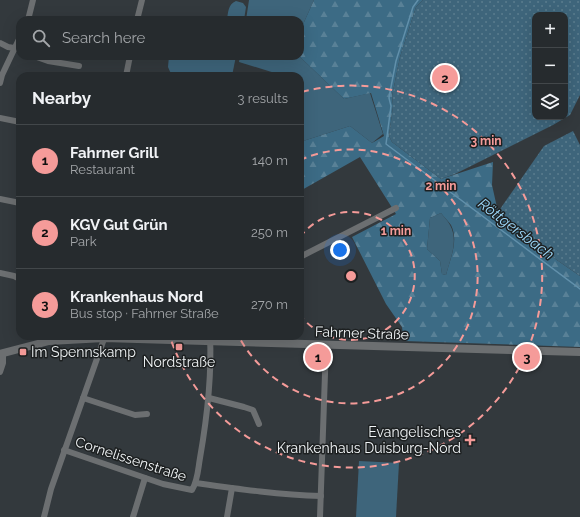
<!DOCTYPE html>
<html lang="en">
<head>
<meta charset="utf-8">
<style>
	body { margin:0; font-family:Raleway,sans-serif; background:#2e3336; color:#f1f3f6 }
	.controls { position:absolute; right:12px; top:12px; display:grid; overflow:hidden; border-radius:8px; box-shadow:0 4px 16px #0002 }
	.controls button { width:36px; height:36px; display:grid; place-items:center; padding:0; border:0; border-bottom:1px solid #42474a; background:#262b2e; color:#f1f3f6; font:20px sans-serif }
	.you { position:absolute; left:340px; top:250px; width:14px; height:14px; margin:-10px; border:3px solid #fff; border-radius:50%; background:#1a73e8; box-shadow:0 0 0 6px #1a73e833 }
	.badge { display:grid; place-items:center; width:26px; height:26px; border-radius:50%; background:#f59b99; color:#111; font-size:13px; font-weight:700 }
	.pin { position:absolute; translate:-50% -50%; border:2px solid #fff; box-shadow:0 1px 4px #0006 }
	.list { margin:0; padding:0; list-style:none }
	h2 { display:flex; justify-content:space-between; align-items:center; height:52px; margin:0; padding:0 16px; font-size:17px }
	h2 small { font-size:13px; font-weight:400; color:#a4a7aa }
	.list li { display:grid; grid-template-columns:26px 1fr auto; gap:12px; align-items:center; box-sizing:border-box; height:72px; padding:0 16px; border-top:1px solid #42474a }
	.list b { display:block; font-size:15px; white-space:nowrap }
	.list p { margin:0; font-size:13px; white-space:nowrap; color:#a4a7aa }
	.list em { font-size:13px; font-style:normal; color:#a4a7aa }
	.icon { flex:none; width:22px; height:22px; fill:none; stroke:currentColor; stroke-width:2; stroke-linecap:round; stroke-linejoin:round }
	.map { position:relative; flex:none; width:580px; height:517px; overflow:hidden }
	.search { position:absolute; background:#262b2e; box-shadow:0 4px 16px #0002; left:16px; top:16px; width:288px; height:44px; display:flex; align-items:center; gap:10px; box-sizing:border-box; padding:0 14px; border-radius:12px; color:#a4a7aa; font-size:15px }
	.panel { position:absolute; background:#262b2e; box-shadow:0 4px 16px #0002; left:16px; top:72px; width:288px; height:268px; border-radius:12px }
	.map>svg:first-child { display:block }
	.green { fill:#3e657b }
	.forest { fill:url(#forest-firs); fill-rule:evenodd }
	.garden { fill:url(#garden-dots); fill-rule:evenodd }
	.lines { fill:none; stroke-linecap:round; stroke-linejoin:round }
	.stream { stroke:#6190ab; stroke-width:1.5 }
	.minor { stroke:#6c6f71; stroke-width:6 }
	.tertiary { stroke:#6c6f71; stroke-width:8 }
	.ring { fill:none; stroke:#f59b99; stroke-width:2; stroke-dasharray:7 5 }
	.poi-dot { fill:#f59b99; stroke:#1d2021; stroke-width:1.5 }
	.labels { text-anchor:middle; dominant-baseline:central; stroke-width:3; stroke-linejoin:round; paint-order:stroke }
	.street-label { font-size:14px; fill:#f1f5f7; stroke:#1d2021 }
	.poi-label { font-size:14px; fill:#f1f5f7; stroke:#1d2021; text-anchor:start }
	.water-label { font-size:15px; font-style:italic; fill:#9cd7f9; stroke:#1d2021 }
	.centre { fill:#f59b99; stroke:#1d2021; stroke-width:2 }
	.ring-label { font-size:12px; text-anchor:middle; font-weight:bold; fill:#f59b99; stroke:#1d2021; stroke-width:3; stroke-linejoin:round; paint-order:stroke }
</style>
</head>
<body>
<div class="map">
<svg width="580" height="517" viewBox="0 0 580 517">
	<defs>
		<pattern id="forest-firs" width="22" height="20" patternUnits="userSpaceOnUse"><rect width="22" height="20" fill="#3c6b85"/><path d="M5 1l3.5 6h-7zM16 11l3.5 6h-7z" fill="#598197"/></pattern>
		<pattern id="garden-dots" width="8" height="8" patternUnits="userSpaceOnUse"><rect width="8" height="8" fill="#3e657b"/><path d="M2 2h.1M6 6h.1" fill="none" stroke="#5a7c8e" stroke-width="1.8" stroke-linecap="round"/></pattern>
	</defs>
	<rect width="100%" height="100%" fill="#33393d"/>
	<g class="green">
		<polygon points="249,0 314,0 300,31 300,20 246,20"/>
		<path d="M236 1 243 3 246 7 244 20H227C228 13 228 4 236 1Z"/>
		<polygon points="169,56 236,56 232,76 172,76 168,67"/>
		<polygon points="240,56 299,56 344,99 370,93 383,134 372,143 350,126 300,142 300,76 278,76 278,74 239,62"/>
		<path d="M441 213C444 217 448 221 450 225 459 241 450 259 446 275L442 274 440 261 427 249 430 218Z"/>
		<polygon points="359,461 399,463 396,517 356,517"/>
	</g>
	<path class="forest" d="M314 0H423L416 7 400 57 392 96 393 106 389 136 392 142 441 179 493 162 492 185 498 212 551 256 580 276V347L404 341 402 327 386 304 352 237 396 214 360 157 300 191V142L350 126 372 143 384 136 371 93 344 99 299 56 300 31ZM441 213C444 217 448 221 451 225 459 241 450 259 446 275L442 274 440 261 427 249 430 218Z"/>
	<g class="garden">
		<path d="M423 0H580V95L570 115 553 125 455 174 441 179 392 142 389 136 393 106 392 96 400 57 416 7ZM535 15H565V117H535Z"/>
		<polygon points="573,131 580,145 580,276 551,256 498,212 544,146"/>
	</g>
	<g class="lines">
		<polyline class="stream" points="418,0 413,7 396,61 391,87 389,98 391,106 386,144 580,289"/>
		<g class="minor">
			<polyline points="28,20 33,0"/>
			<polyline points="137,20 142,0"/>
			<polyline points="0,43 8,47 20,49"/>
			<polyline points="34,56 48,61 79,66"/>
			<polyline points="126,76 130,56"/>
			<polyline points="0,83 2,75 20,37"/>
			<polyline points="0,118 20,122"/>
			<polyline points="0,199 20,203"/>
			<polyline points="300,257 396,208"/>
			<polyline points="0,273 14,276 20,279"/>
			<polyline points="0,372 3,363 3,353"/>
			<polyline points="83,398 135,415 147,414"/>
			<polyline points="209,398 244,407 253,410 259,424"/>
			<path d="M64 450 163 484 192 490C198 480 198 469 200 458 207 418 212 377 210 336"/>
			<path d="M196 483C238 489 279 495 321 496"/>
			<polyline points="44,517 51,489 105,336"/>
			<polyline points="133,517 145,478"/>
			<polyline points="227,517 232,488"/>
			<polyline points="320,517 326,345"/>
		</g>
		<polyline class="tertiary" points="0,354 49,341 104,338 580,352"/>
	</g>
	<g class="ring">
		<path d="M300 237A64 64 0 1 1 300 315"/>
		<path d="M300 160A127 127 0 1 1 239 337"/>
		<path d="M302 92A191 191 0 1 1 170 337"/>
	</g>
	<g class="poi-dot">
		<rect x="175" y="343" width="8" height="8" rx="2"/>
		<rect x="19" y="348" width="8" height="8" rx="2"/>
		<path d="M468 434h4v4h4v4h-4v4h-4v-4h-4v-4h4z"/>
	</g>
	<g class="labels">
		<g class="street-label">
			<text transform="translate(362 333) rotate(2)">Fahrner Straße</text>
			<text transform="translate(131 459) rotate(18)">Cornelissenstraße</text>
		</g>
		<g class="poi-label">
			<text x="31" y="352">Im Spennskamp</text>
			<text x="179" y="362" text-anchor="middle">Nordstraße</text>
			<text x="461" y="432" text-anchor="end">Evangelisches<tspan x="461" dy="16">Krankenhaus Duisburg-Nord</tspan></text>
		</g>
		<g class="water-label">
			<text transform="translate(516 229) rotate(37)">Röttgersbach</text>
		</g>
	</g>
	<circle cx="351" cy="276" r="6" class="centre"/>
	<g class="ring-label">
		<text x="486" y="145">3 min</text>
		<text x="441" y="190">2 min</text>
		<text x="396" y="235">1 min</text>
	</g>
</svg>
<div class="controls">
<button>+</button>
<button>−</button>
<button><svg class="icon" aria-label="layers" viewBox="0 0 24 24"><path d="M12 4l9 5-9 5-9-5zM3 14l9 5 9-5"/></svg></button>
</div>
<div class="you"></div>
<div class="pin badge" style="left:318px;top:357px">1</div>
<div class="pin badge" style="left:445px;top:78px">2</div>
<div class="pin badge" style="left:527px;top:357px">3</div>
<div class="search"><svg class="icon" aria-label="search" viewBox="0 0 24 24"><circle cx="10" cy="10" r="6"/><path d="M15 15l6 6"/></svg>Search here</div>
<section class="panel">
<h2>Nearby<small>3 results</small></h2>
<ul class="list">
<li><span class="badge">1</span><div><b>Fahrner Grill</b><p>Restaurant</p></div><em>140 m</em></li>
<li><span class="badge">2</span><div><b>KGV Gut Grün</b><p>Park</p></div><em>250 m</em></li>
<li><span class="badge">3</span><div><b>Krankenhaus Nord</b><p>Bus stop · Fahrner Straße</p></div><em>270 m</em></li>
</ul>
</section>
</div>
</body>
</html>
